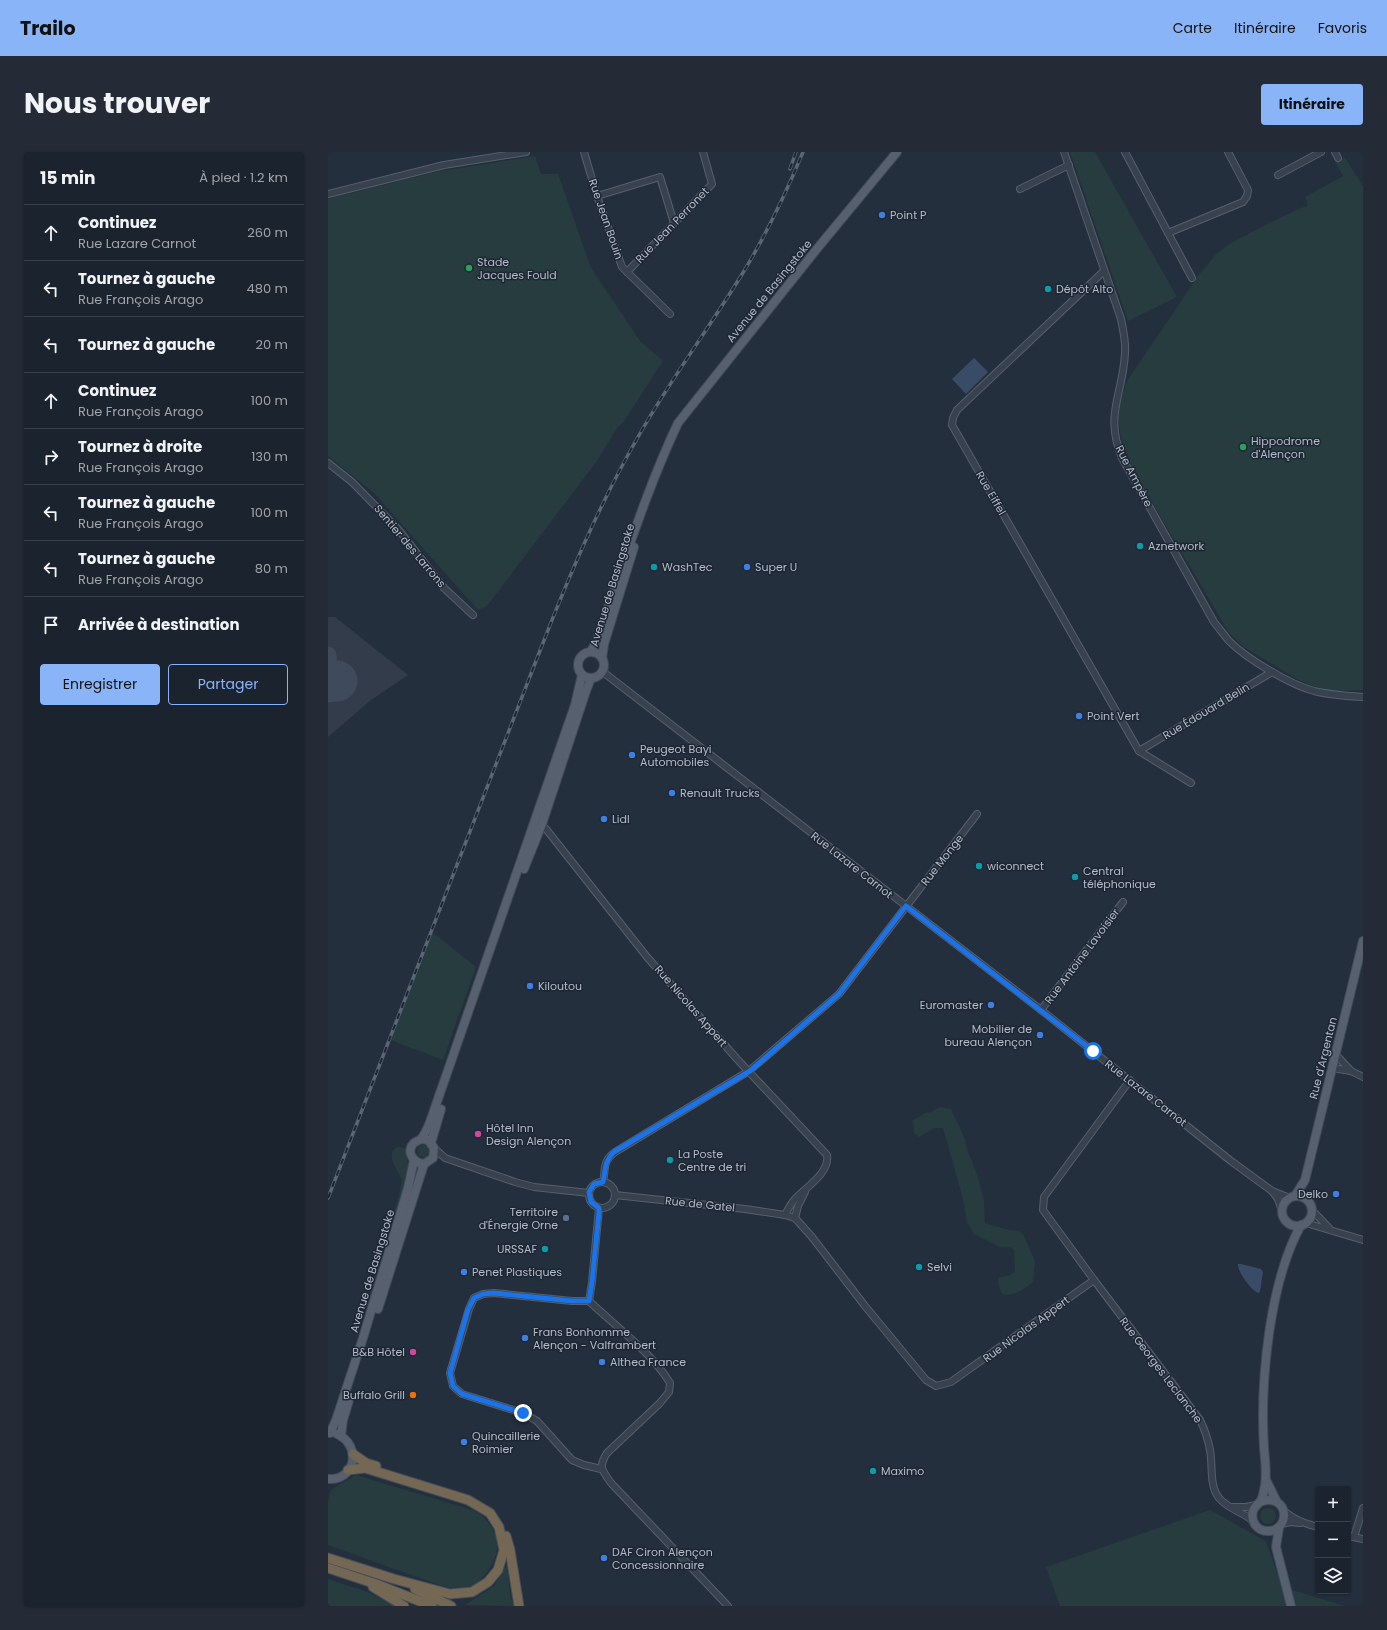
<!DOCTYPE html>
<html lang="fr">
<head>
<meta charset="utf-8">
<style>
	body { margin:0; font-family:Poppins,sans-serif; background:#242b36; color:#f1f3f6 }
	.controls { position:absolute; right:12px; bottom:12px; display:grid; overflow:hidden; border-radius:4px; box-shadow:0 1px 3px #0004 }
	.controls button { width:36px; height:36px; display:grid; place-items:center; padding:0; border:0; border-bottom:1px solid #39404a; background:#1b232e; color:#f1f3f6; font:20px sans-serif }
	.stop { position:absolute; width:12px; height:12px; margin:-9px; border:3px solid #1a73e8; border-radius:50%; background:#fff }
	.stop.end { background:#1a73e8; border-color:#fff; box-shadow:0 1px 4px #0008 }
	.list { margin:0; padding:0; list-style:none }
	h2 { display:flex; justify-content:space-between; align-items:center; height:52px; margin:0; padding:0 16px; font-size:17px }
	h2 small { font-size:13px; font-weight:400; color:#a0a4aa }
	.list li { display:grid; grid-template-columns:26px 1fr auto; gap:12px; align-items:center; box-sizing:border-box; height:56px; padding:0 16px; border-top:1px solid #39404a }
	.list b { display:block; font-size:15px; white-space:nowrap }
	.list p { margin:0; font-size:13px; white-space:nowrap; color:#a0a4aa }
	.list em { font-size:13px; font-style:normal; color:#a0a4aa }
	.actions { display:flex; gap:8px; padding:12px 16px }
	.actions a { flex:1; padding:9px 0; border:1px solid #8ab4f8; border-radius:4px; text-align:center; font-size:14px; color:#8ab4f8 }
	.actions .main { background:#8ab4f8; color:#111 }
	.icon { flex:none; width:22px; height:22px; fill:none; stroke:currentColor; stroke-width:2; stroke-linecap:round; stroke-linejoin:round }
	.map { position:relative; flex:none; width:1035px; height:1454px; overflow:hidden; border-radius:4px }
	header { display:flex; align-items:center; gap:24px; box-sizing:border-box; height:56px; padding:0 20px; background:#8ab4f8; color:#111 }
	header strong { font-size:19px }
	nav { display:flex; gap:22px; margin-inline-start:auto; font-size:14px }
	.intro { display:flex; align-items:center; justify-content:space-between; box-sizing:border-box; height:96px; padding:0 24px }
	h1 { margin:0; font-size:28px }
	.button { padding:10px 18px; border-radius:4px; background:#8ab4f8; color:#111; font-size:14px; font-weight:700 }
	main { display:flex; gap:24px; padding:0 24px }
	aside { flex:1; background:#1b232e; border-radius:4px; box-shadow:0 1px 3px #0004 }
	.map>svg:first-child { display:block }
	.airport { fill:#323c4b }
	.green { fill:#263c3f }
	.water { fill:#394c67 }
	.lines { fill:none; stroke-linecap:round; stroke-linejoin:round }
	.taxiway { stroke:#3f4a5a; stroke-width:17 }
	.runway { stroke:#3f4a5a; stroke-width:41 }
	.minor-casing { stroke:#565f6c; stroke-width:8 }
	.major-casing { stroke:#414a57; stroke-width:10 }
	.highway-casing { stroke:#434c59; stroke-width:11 }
	.minor { stroke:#38414e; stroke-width:6 }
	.major { stroke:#56606e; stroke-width:8 }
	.highway { stroke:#746855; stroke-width:9 }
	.rail-casing { stroke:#5a6575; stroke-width:3.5 }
	.rail { stroke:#1d2633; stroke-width:2; stroke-dasharray:6; stroke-linecap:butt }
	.route { stroke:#1a73e8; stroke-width:5 }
	.shop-dot { fill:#3f7fe0; stroke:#1d2633; stroke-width:1.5 }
	.leisure-dot { fill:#2e9e5b; stroke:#1d2633; stroke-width:1.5 }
	.culture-dot { fill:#0f9aa8; stroke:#1d2633; stroke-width:1.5 }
	.hotel-dot { fill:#d1479c; stroke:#1d2633; stroke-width:1.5 }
	.service-dot { fill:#5c6f8a; stroke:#1d2633; stroke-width:1.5 }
	.food-dot { fill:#e8710a; stroke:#1d2633; stroke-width:1.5 }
	.labels { text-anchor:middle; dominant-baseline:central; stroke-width:3; stroke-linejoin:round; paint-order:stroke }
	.poi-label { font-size:11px; fill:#b4bcc9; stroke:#1d2633; text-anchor:start }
	.street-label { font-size:11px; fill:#b4bcc9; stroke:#1d2633 }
</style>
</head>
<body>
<header>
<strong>Trailo</strong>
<nav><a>Carte</a><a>Itinéraire</a><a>Favoris</a></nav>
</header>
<div class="intro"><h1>Nous trouver</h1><a class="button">Itinéraire</a></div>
<main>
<aside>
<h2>15 min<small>À pied · 1.2 km</small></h2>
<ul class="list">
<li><svg class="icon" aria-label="ahead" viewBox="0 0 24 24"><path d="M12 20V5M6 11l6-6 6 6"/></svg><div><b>Continuez</b><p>Rue Lazare Carnot</p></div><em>260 m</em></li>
<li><svg class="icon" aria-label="left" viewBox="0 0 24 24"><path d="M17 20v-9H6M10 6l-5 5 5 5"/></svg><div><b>Tournez à gauche</b><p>Rue François Arago</p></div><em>480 m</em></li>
<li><svg class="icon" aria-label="left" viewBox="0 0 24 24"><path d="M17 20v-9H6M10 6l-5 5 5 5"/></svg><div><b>Tournez à gauche</b></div><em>20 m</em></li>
<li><svg class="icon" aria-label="ahead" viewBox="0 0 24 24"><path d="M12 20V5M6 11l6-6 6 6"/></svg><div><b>Continuez</b><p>Rue François Arago</p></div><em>100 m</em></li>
<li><svg class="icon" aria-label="right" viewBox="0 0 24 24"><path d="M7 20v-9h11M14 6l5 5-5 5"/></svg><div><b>Tournez à droite</b><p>Rue François Arago</p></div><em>130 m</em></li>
<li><svg class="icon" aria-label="left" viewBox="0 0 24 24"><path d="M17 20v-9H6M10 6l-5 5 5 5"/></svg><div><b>Tournez à gauche</b><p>Rue François Arago</p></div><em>100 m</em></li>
<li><svg class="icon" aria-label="left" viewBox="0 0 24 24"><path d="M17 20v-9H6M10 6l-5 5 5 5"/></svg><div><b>Tournez à gauche</b><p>Rue François Arago</p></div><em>80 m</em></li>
<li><svg class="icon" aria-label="arrive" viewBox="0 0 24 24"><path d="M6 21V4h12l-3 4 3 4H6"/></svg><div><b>Arrivée à destination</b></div></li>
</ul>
<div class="actions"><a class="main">Enregistrer</a><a>Partager</a></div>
</aside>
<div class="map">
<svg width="1035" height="1454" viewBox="0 0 1035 1454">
	<rect width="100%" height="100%" fill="#242f3e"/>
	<polygon class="airport" points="0,465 7,465 80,523 43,548 0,585"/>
	<g class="green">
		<polygon points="742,0 767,0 849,145 800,169"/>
		<polygon points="207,4 213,22 230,22 263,116 312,189 335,209 296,269 289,276 269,309 159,454 150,458 47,342 0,304 0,47 108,20"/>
		<path d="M1017 6 1035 34V538L1011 539 992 537 969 527 916 495 901 481 807 321C790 288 785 264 799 229L870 124 889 101 903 91 941 71 973 56 980 54 977 45 1015 24 1007 10Z"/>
		<polygon points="104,780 148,815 115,908 63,888"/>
		<path d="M613 955 623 957 637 987 640 1001 644 1009 651 1029 656 1048 657 1071 681 1078 691 1079 695 1082 707 1109 705 1130C697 1137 685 1145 674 1142L670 1131V1126L682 1123 687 1119 686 1098 683 1095H672L646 1082 639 1070 635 1047 615 976H606L591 985 586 981V975L584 969 597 961 604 960 608 957Z"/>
		<circle cx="95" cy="999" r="6"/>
		<path d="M69 995H73L77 997 82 1021 38 1165 37 1162 40 1149 72 1040C72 1036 74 1031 73 1027 70 1017 56 1004 69 995Z"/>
		<path d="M28 1323 145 1358C158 1365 170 1379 169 1394 169 1411 153 1433 136 1437 123 1439 96 1427 83 1423 55 1413 28 1403 0 1393V1350L3 1338Z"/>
		<circle cx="940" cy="1364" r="8"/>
		<polygon points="882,1358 938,1389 954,1435 1017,1454 732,1454 718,1415"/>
		<polygon points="179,1412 182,1444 186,1454 137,1453 166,1434"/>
		<polygon points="0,1427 40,1440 67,1454 0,1454"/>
	</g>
	<g class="water">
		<polygon points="646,206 660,220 638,242 624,227"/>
		<path d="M910 1112H913L933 1117 935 1120 932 1139 931 1141C924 1140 909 1119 910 1112Z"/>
	</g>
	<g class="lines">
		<polyline class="taxiway" points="0,503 2,529"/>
		<polyline class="runway" points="0,530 9,529"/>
		<defs>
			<g id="minor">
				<polyline points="256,0 269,44 294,115 342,162"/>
				<path d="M736 0 793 167C795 178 798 189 797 201 795 243 776 262 794 306L886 470C891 476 896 483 901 489 919 507 961 532 986 539 1002 543 1019 544 1035 545"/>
				<polyline points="797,0 864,126"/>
				<polyline points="1007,0 1010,6"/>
				<polyline points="950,23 993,0"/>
				<polyline points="692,37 741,13"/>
				<polyline points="0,42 116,13 198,0"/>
				<polyline points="269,44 332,25 346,71"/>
				<polyline points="840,81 915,50 919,44 920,38 900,0"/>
				<polyline points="776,119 629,258 625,266 624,273 811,599 863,631"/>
				<polyline points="299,120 384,32 375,0"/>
				<polyline points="0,311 24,330 70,377 116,436 145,463"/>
				<polyline points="275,520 713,858 903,1009 944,1039 962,1046"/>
				<polyline points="811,599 944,520"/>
				<path d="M211 671 218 677 319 805 409 907 499 1003C502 1021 478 1035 467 1047 463 1051 460 1057 457 1063"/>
				<polyline points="713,858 795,750"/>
				<polyline points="1006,905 1011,906 1023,919 1035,925"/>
				<polyline points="1004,916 1023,919"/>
				<polyline points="106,996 117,1006 187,1030 206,1035 261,1041"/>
				<circle cx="274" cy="1043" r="13"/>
				<path d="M275 1030C278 1016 274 1010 287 1000L421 919 511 842 649 662"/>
				<polyline points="944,1039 950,1047 954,1059"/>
				<polyline points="287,1043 417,1057 457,1063 467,1066 484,1085 537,1154 598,1228 608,1234 623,1230 766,1128 715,1058 716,1045 802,928"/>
				<polyline points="271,1056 264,1130 261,1149 244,1149 166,1141 155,1142 146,1146 141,1157 122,1221 125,1234 134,1242 195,1261 209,1269 244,1308 256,1313 273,1317"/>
				<polyline points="983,1057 1001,1076"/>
				<polyline points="467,1066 470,1054 477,1040"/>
				<polyline points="978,1071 1035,1088"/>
				<path d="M766 1128 872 1268C877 1278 880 1287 882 1298 885 1313 881 1334 891 1346 900 1357 915 1360 925 1369"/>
				<path d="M261 1149C286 1173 325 1202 342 1231L341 1240 331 1252 279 1301C270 1315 274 1318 283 1331L400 1454"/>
				<polyline points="905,1355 918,1355 928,1353"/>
				<path d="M956 1359C966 1368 977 1372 990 1375"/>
				<polyline points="954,1372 962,1370 972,1371"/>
				<polyline points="1020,1384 1035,1387"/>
				<polyline points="1026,1385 1035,1356"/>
			</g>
			<g id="major">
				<circle cx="263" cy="513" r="13"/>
				<path d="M263 500 269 487C295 414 317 341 350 271L488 98 569 0"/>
				<polyline points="274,506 276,492 306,395"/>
				<polyline points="196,717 214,672 258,539 263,526"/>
				<path d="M93 987 100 988 106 996 105 1006 96 1012C86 1011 78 1001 85 992 87 989 91 989 93 987 97 982 100 975 102 970L247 553 254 523"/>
				<polyline points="103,991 113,957"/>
				<polyline points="967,1044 977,1028 1035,789"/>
				<circle cx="969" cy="1059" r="15"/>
				<polyline points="50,1157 96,1012"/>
				<polyline points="2,1281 8,1268 35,1186 80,1036 86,1008"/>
				<polyline points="13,1284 15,1268 21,1248"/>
				<path d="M0 1327C28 1329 34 1293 9 1282"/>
				<polyline points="938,1328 949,1350"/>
				<path d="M932 1350C943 1345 956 1350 956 1363 956 1372 949 1379 941 1379 930 1380 922 1370 925 1359 926 1355 929 1353 932 1350 935 1346 936 1338 937 1333 939 1321 937 1308 936 1296 932 1231 941 1131 973 1073"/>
				<polyline points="951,1376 948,1395 963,1454"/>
			</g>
			<g id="highway">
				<polyline points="25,1302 38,1311 48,1314"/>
				<polyline points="178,1384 182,1398 191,1454"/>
				<polyline points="0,1406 66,1427 122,1442 144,1440 160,1430 170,1418 176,1398 171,1375 162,1361 140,1348 37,1316 20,1318"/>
				<polyline points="0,1416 48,1432 104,1454"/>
				<polyline points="45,1435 76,1454"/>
				<polyline points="87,1437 123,1454"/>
			</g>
		</defs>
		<use href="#minor" class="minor-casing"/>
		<use href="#major" class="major-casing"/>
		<use href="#highway" class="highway-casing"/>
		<use href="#minor" class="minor"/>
		<use href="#major" class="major"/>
		<use href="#highway" class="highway"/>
		<defs>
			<g id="rail">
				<polyline points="462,17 468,0"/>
				<path d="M0 1046 213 496C241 424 271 353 310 285 342 228 382 175 416 119 439 81 458 41 475 0"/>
			</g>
		</defs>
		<use href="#rail" class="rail-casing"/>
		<use href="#rail" class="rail"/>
	</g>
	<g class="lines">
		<path class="route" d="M195 1261 134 1242 125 1234 122 1221 140 1158 146 1146 155 1142 166 1141 244 1149H261L264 1130 271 1060V1056L263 1050 261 1040 266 1032 275 1030C278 1017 276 1009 286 1000L422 919 511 842 578 754 765 899"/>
	</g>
	<g class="shop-dot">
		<circle cx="554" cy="63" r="4"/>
		<circle cx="419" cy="415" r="4"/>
		<circle cx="751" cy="564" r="4"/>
		<circle cx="304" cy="603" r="4"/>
		<circle cx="344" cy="641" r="4"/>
		<circle cx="276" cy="667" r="4"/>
		<circle cx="202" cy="834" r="4"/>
		<circle cx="663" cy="853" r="4"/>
		<circle cx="712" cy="883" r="4"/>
		<circle cx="1008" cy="1042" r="4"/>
		<circle cx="136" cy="1120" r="4"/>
		<circle cx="197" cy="1186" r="4"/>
		<circle cx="274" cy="1210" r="4"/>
		<circle cx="136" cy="1290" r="4"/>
		<circle cx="276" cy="1406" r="4"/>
	</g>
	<g class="leisure-dot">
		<circle cx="141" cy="116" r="4"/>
		<circle cx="915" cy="295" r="4"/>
	</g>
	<g class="culture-dot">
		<circle cx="720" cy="137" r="4"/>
		<circle cx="812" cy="394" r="4"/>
		<circle cx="326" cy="415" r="4"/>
		<circle cx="651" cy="714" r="4"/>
		<circle cx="747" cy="725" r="4"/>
		<circle cx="342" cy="1008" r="4"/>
		<circle cx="217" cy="1097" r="4"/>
		<circle cx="591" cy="1115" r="4"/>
		<circle cx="545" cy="1319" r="4"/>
	</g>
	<g class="hotel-dot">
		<circle cx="150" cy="982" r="4"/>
		<circle cx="85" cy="1200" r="4"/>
	</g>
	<circle class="service-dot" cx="238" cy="1066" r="4"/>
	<circle class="food-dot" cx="85" cy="1243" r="4"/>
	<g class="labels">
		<g class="poi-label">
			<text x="562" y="63">Point P</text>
			<text x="149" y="110">Stade<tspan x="149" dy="13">Jacques Fould</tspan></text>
			<text x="728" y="137">Dépôt Alto</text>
			<text x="923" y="289">Hippodrome<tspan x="923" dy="13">d'Alençon</tspan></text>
			<text x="820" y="394">Aznetwork</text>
			<text x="334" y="415">WashTec</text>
			<text x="427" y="415">Super U</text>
			<text x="759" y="564">Point Vert</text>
			<text x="312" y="597">Peugeot Bayi<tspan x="312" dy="13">Automobiles</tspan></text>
			<text x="352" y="641">Renault Trucks</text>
			<text x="284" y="667">Lidl</text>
			<text x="659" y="714">wiconnect</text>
			<text x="755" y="719">Central<tspan x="755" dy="13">téléphonique</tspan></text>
			<text x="210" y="834">Kiloutou</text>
			<text x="655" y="853" text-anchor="end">Euromaster</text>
			<text x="704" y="877" text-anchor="end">Mobilier de<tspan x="704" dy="13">bureau Alençon</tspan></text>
			<text x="158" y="976">Hôtel Inn<tspan x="158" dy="13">Design Alençon</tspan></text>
			<text x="350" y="1002">La Poste<tspan x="350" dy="13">Centre de tri</tspan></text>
			<text x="1000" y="1042" text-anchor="end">Delko</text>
			<text x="230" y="1060" text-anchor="end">Territoire<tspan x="230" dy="13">d'Énergie Orne</tspan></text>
			<text x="209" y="1097" text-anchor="end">URSSAF</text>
			<text x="599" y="1115">Selvi</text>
			<text x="144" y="1120">Penet Plastiques</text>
			<text x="205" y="1180">Frans Bonhomme<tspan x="205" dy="13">Alençon - Valframbert</tspan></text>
			<text x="77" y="1200" text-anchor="end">B&amp;B Hôtel</text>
			<text x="282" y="1210">Althea France</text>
			<text x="77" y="1243" text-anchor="end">Buffalo Grill</text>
			<text x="144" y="1284">Quincaillerie<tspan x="144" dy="13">Roimier</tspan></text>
			<text x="553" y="1319">Maximo</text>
			<text x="284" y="1400">DAF Ciron Alençon<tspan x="284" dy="13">Concessionnaire</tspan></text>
		</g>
		<g class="street-label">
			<text transform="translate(278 67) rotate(71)">Rue Jean Bouin</text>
			<text transform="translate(344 73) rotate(-46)">Rue Jean Perronet</text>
			<text transform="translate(441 139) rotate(-51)">Avenue de Basingstoke</text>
			<text transform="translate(806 324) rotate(63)">Rue Ampère</text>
			<text transform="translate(663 341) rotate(60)">Rue Eiffel</text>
			<text transform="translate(82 394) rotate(50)">Sentier des Larrons</text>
			<text transform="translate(284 433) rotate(-73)">Avenue de Basingstoke</text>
			<text transform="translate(878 559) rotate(-31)">Rue Édouard Belin</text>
			<text transform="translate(614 708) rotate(-52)">Rue Monge</text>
			<text transform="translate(524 713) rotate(38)">Rue Lazare Carnot</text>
			<text transform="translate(754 804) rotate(-53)">Rue Antoine Lavoisier</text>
			<text transform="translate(363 854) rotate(49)">Rue Nicolas Appert</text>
			<text transform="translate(995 906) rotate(-76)">Rue d'Argentan</text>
			<text transform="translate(818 941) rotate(38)">Rue Lazare Carnot</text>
			<text transform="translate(372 1052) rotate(6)">Rue de Gatel</text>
			<text transform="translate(44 1119) rotate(-73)">Avenue de Basingstoke</text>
			<text transform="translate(698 1177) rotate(-36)">Rue Nicolas Appert</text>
			<text transform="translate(833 1218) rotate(53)">Rue Georges Leclanche</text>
		</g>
	</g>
</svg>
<div class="controls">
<button>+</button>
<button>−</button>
<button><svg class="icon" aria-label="layers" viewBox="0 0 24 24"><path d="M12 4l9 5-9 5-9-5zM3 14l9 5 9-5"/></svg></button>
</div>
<div class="stop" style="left:765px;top:899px"></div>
<div class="stop end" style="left:195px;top:1261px"></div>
</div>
</main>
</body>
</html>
